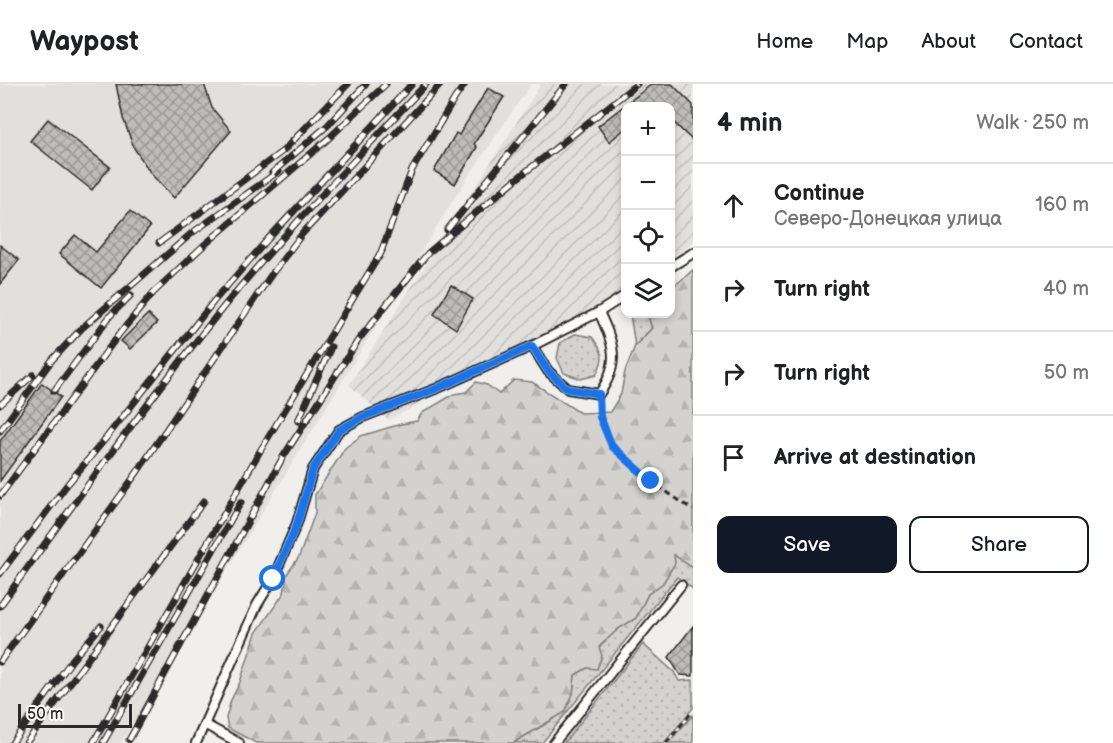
<!DOCTYPE html>
<html lang="en">
<head>
<meta charset="utf-8">
<style>
	body { margin:0; font-family:"Balsamiq Sans",sans-serif; background:#f2f2f2; color:#202124 }
	.controls { position:absolute; right:18px; top:18px; display:grid; overflow:hidden; border-radius:12px; box-shadow:0 3px 9px #0003 }
	.controls button { width:54px; height:54px; display:grid; place-items:center; padding:0; border:0; border-bottom:2px solid #e0e0e0; background:#fff; color:#202124; font:30px sans-serif }
	.scale { position:absolute; left:18px; bottom:15px; width:114px; box-sizing:border-box; padding-left:6px; border:3px solid #2b2b2b; border-top:0; font-size:16px; line-height:21px; white-space:nowrap; color:#2b2b2b; -webkit-text-stroke:4px #fdfcf7; paint-order:stroke }
	.stop { position:absolute; width:18px; height:18px; margin:-14px; border:4px solid #1a73e8; border-radius:50%; background:#fff }
	.stop.end { background:#1a73e8; border-color:#fff; box-shadow:0 2px 6px #0008 }
	.list { margin:0; padding:0; list-style:none }
	h2 { display:flex; justify-content:space-between; align-items:center; height:78px; margin:0; padding:0 24px; font-size:26px }
	h2 small { font-size:20px; font-weight:400; color:#757577 }
	.list li { display:grid; grid-template-columns:39px 1fr auto; gap:18px; align-items:center; box-sizing:border-box; height:84px; padding:0 24px; border-top:2px solid #e0e0e0 }
	.list b { display:block; font-size:22px; white-space:nowrap }
	.list p { margin:0; font-size:20px; white-space:nowrap; color:#757577 }
	.list em { font-size:20px; font-style:normal; color:#757577 }
	.actions { display:flex; gap:12px; padding:18px 24px }
	.actions a { flex:1; padding:14px 0; border:2px solid #111827; border-radius:12px; text-align:center; font-size:21px; color:#111827 }
	.actions .main { background:#111827; color:#fff }
	.icon { flex:none; width:33px; height:33px; fill:none; stroke:currentColor; stroke-width:2; stroke-linecap:round; stroke-linejoin:round }
	.map { position:relative; flex:none; width:693px; height:659px; overflow:hidden }
	header { display:flex; align-items:center; gap:36px; box-sizing:border-box; height:84px; padding:0 30px; background:#fff; border-bottom:2px solid #e0e0e0 }
	header strong { font-size:28px }
	nav { display:flex; gap:33px; margin-inline-start:auto; font-size:21px }
	main { display:flex }
	aside { flex:1; background:#fff }
	.map>svg:first-child { display:block }
	.built { fill:#e1e0dc }
	.industrial { fill:url(#industrial-furrows) }
	.grass { fill:url(#grass-dots); stroke:#7f7e7d; stroke-width:1.5 }
	.forest { fill:url(#forest-firs); stroke:#7f7e7d; stroke-width:1.5 }
	.building { fill:url(#building-cross-hatch); stroke:#2b2b2b; stroke-width:1.5 }
	.lines { fill:none; stroke-linecap:round; stroke-linejoin:round }
	.service-casing { stroke:#2b2b2b; stroke-width:12 }
	.path { stroke:#2b2b2b; stroke-width:3; stroke-dasharray:6 4.5; stroke-linecap:butt }
	.service { stroke:#fdfcf7; stroke-width:8 }
	.rail-casing { stroke:#2b2b2b; stroke-width:7 }
	.rail { stroke:#fdfcf7; stroke-width:4.5; stroke-dasharray:14; stroke-linecap:butt }
	.route { stroke:#1a73e8; stroke-width:8 }
</style>
</head>
<body>
<header>
<strong>Waypost</strong>
<nav><a>Home</a><a>Map</a><a>About</a><a>Contact</a></nav>
</header>
<main>
<div class="map">
<svg width="693" height="659" viewBox="0 0 693 659">
	<defs>
		<pattern id="industrial-furrows" width="10" height="10" patternUnits="userSpaceOnUse" patternTransform="scale(1.5)"><rect width="10" height="10" fill="#e1e0dc"/><path d="M-1 1l2-2M0 10L10 0M9 11l2-2" fill="none" stroke="#c1c0bd"/></pattern>
		<pattern id="grass-dots" width="8" height="8" patternUnits="userSpaceOnUse" patternTransform="scale(1.5)"><rect width="8" height="8" fill="#d3d2cf"/><path d="M2 2h.1M6 6h.1" fill="none" stroke="#b5b4b2" stroke-width="1.8" stroke-linecap="round"/></pattern>
		<pattern id="forest-firs" width="22" height="20" patternUnits="userSpaceOnUse" patternTransform="scale(1.5)"><rect width="22" height="20" fill="#d3d2cf"/><path d="M5 1l3.5 6h-7zM16 11l3.5 6h-7z" fill="#b5b4b2"/></pattern>
		<pattern id="building-cross-hatch" width="8" height="8" patternUnits="userSpaceOnUse" patternTransform="scale(1.5)"><rect width="8" height="8" fill="#bdbcb8"/><path d="M0 0l8 8M0 8l8-8" fill="none" stroke="#9a9996"/></pattern>
	</defs>
	<rect width="100%" height="100%" fill="#f0efeb"/>
	<filter id="ink" filterUnits="userSpaceOnUse"><feTurbulence type="fractalNoise" baseFrequency=".0167" numOctaves="2"/><feDisplacementMap in="SourceGraphic" scale="12" xChannelSelector="R" yChannelSelector="G"/><feConvolveMatrix kernelMatrix="1 2 1 2 8 2 1 2 1" color-interpolation-filters="sRGB"/></filter>
	<g filter="url(#ink)">
		<polygon class="built" points="0,0 531,0 458,108 121,659 0,659"/>
		<polygon class="industrial" points="541,0 693,0 693,158 671,175 670,22 626,22 625,208 599,228 388,336 349,301"/>
		<g class="grass">
			<polygon points="630,230 647,230 652,244 635,262"/>
			<path d="M575 250 592 253C604 268 605 274 596 291L581 295 564 289 557 274 560 259Z"/>
			<polygon points="674,471 693,484 693,505 677,493 542,659 513,659 551,637 573,610 575,591 587,584 599,563 618,545 636,534 648,510 663,499"/>
			<polygon points="643,560 674,588 679,597 693,596 693,624 664,659 564,659"/>
			<polygon points="693,631 693,659 668,659"/>
		</g>
		<polygon class="forest" points="693,186 693,484 674,471 675,479 663,499 648,510 636,534 618,545 599,563 602,572 597,585 587,584 575,591 573,610 565,628 513,659 256,659 228,644 226,634 231,616 240,598 256,549 284,509 287,490 299,473 315,429 315,411 345,364 361,352 401,340 417,337 422,329 454,310 466,308 476,298 487,301 499,310 514,296 532,298 580,329 610,328 621,310 625,287 635,262 652,244 647,230 670,230 671,203 679,198"/>
		<g class="building">
			<polygon points="116,0 204,0 212,24 231,47 174,114 152,91 134,64 123,34"/>
			<polygon points="652,0 672,0 693,21 693,57 670,35 670,22 626,22 626,44 609,58 598,42"/>
			<polygon points="488,4 504,13 474,60 477,63 455,100 434,87 456,49 459,51"/>
			<polygon points="48,35 110,83 92,106 30,57"/>
			<polygon points="130,127 150,143 101,204 59,170 75,151 96,168"/>
			<polygon points="0,161 19,176 0,200"/>
			<polygon points="451,201 473,215 456,245 434,230"/>
			<polygon points="148,230 157,239 130,265 121,257"/>
			<polygon points="42,299 61,313 0,397 0,357"/>
			<polygon points="693,542 693,592 680,591 669,573"/>
		</g>
		<g class="lines">
			<defs>
				<g id="service">
					<polyline points="670,183 693,169"/>
					<path d="M532 262 548 287 568 305 599 310C621 279 614 260 599 228"/>
					<polyline points="204,640 239,659"/>
					<polyline points="196,659 257,521 273,495 297,439 313,385 339,346 363,333 438,304 532,262 599,228 626,211"/>
					<polyline points="554,659 681,501"/>
				</g>
			</defs>
			<use href="#service" class="service-casing"/>
			<g class="path">
				<polyline points="599,320 601,333 612,362 651,397 693,426"/>
				<polyline points="666,659 693,627"/>
			</g>
			<use href="#service" class="service"/>
			<defs>
				<g id="rail">
					<polyline points="272,89 327,42 366,0"/>
					<polyline points="447,146 566,0"/>
					<polyline points="159,159 284,66 348,0"/>
					<polyline points="379,173 412,86 455,14 465,0"/>
					<polyline points="54,307 110,232 131,211"/>
					<polyline points="0,321 33,291"/>
					<polyline points="298,337 331,263"/>
					<polyline points="0,347 52,276 82,244 192,149 279,87"/>
					<polyline points="0,412 120,249 154,208 202,163 329,54 386,0"/>
					<polyline points="0,490 66,402 106,354 214,217 268,155 412,0"/>
					<path d="M0 522C72 422 144 322 221 226 285 147 357 74 426 0"/>
					<polyline points="0,578 136,390 271,191 302,150 441,0"/>
					<polyline points="129,656 283,373 359,255 428,169 514,97 637,0"/>
					<polyline points="12,659 72,576 101,542"/>
					<polyline points="26,659 204,417"/>
					<polyline points="93,659 260,367 382,167"/>
					<polyline points="103,659 241,418"/>
				</g>
			</defs>
			<use href="#rail" class="rail-casing"/>
			<use href="#rail" class="rail"/>
		</g>
	</g>
	<g class="lines" filter="url(#ink)">
		<polyline class="route" points="273,495 297,440 313,385 339,346 363,333 438,304 532,262 548,287 568,305 599,310 600,333 612,362 651,397"/>
	</g>
</svg>
<div class="controls">
<button>+</button>
<button>−</button>
<button><svg class="icon" aria-label="locate" viewBox="0 0 24 24"><circle cx="12" cy="12" r="6"/><path d="M12 2v4M12 18v4M2 12h4M18 12h4"/></svg></button>
<button><svg class="icon" aria-label="layers" viewBox="0 0 24 24"><path d="M12 4l9 5-9 5-9-5zM3 14l9 5 9-5"/></svg></button>
</div>
<div class="scale">50 m</div>
<div class="stop" style="left:273px;top:495px"></div>
<div class="stop end" style="left:651px;top:397px"></div>
</div>
<aside>
<h2>4 min<small>Walk · 250 m</small></h2>
<ul class="list">
<li><svg class="icon" aria-label="ahead" viewBox="0 0 24 24"><path d="M12 20V5M6 11l6-6 6 6"/></svg><div><b>Continue</b><p>Северо-Донецкая улица</p></div><em>160 m</em></li>
<li><svg class="icon" aria-label="right" viewBox="0 0 24 24"><path d="M7 20v-9h11M14 6l5 5-5 5"/></svg><div><b>Turn right</b></div><em>40 m</em></li>
<li><svg class="icon" aria-label="right" viewBox="0 0 24 24"><path d="M7 20v-9h11M14 6l5 5-5 5"/></svg><div><b>Turn right</b></div><em>50 m</em></li>
<li><svg class="icon" aria-label="arrive" viewBox="0 0 24 24"><path d="M6 21V4h12l-3 4 3 4H6"/></svg><div><b>Arrive at destination</b></div></li>
</ul>
<div class="actions"><a class="main">Save</a><a>Share</a></div>
</aside>
</main>
</body>
</html>
